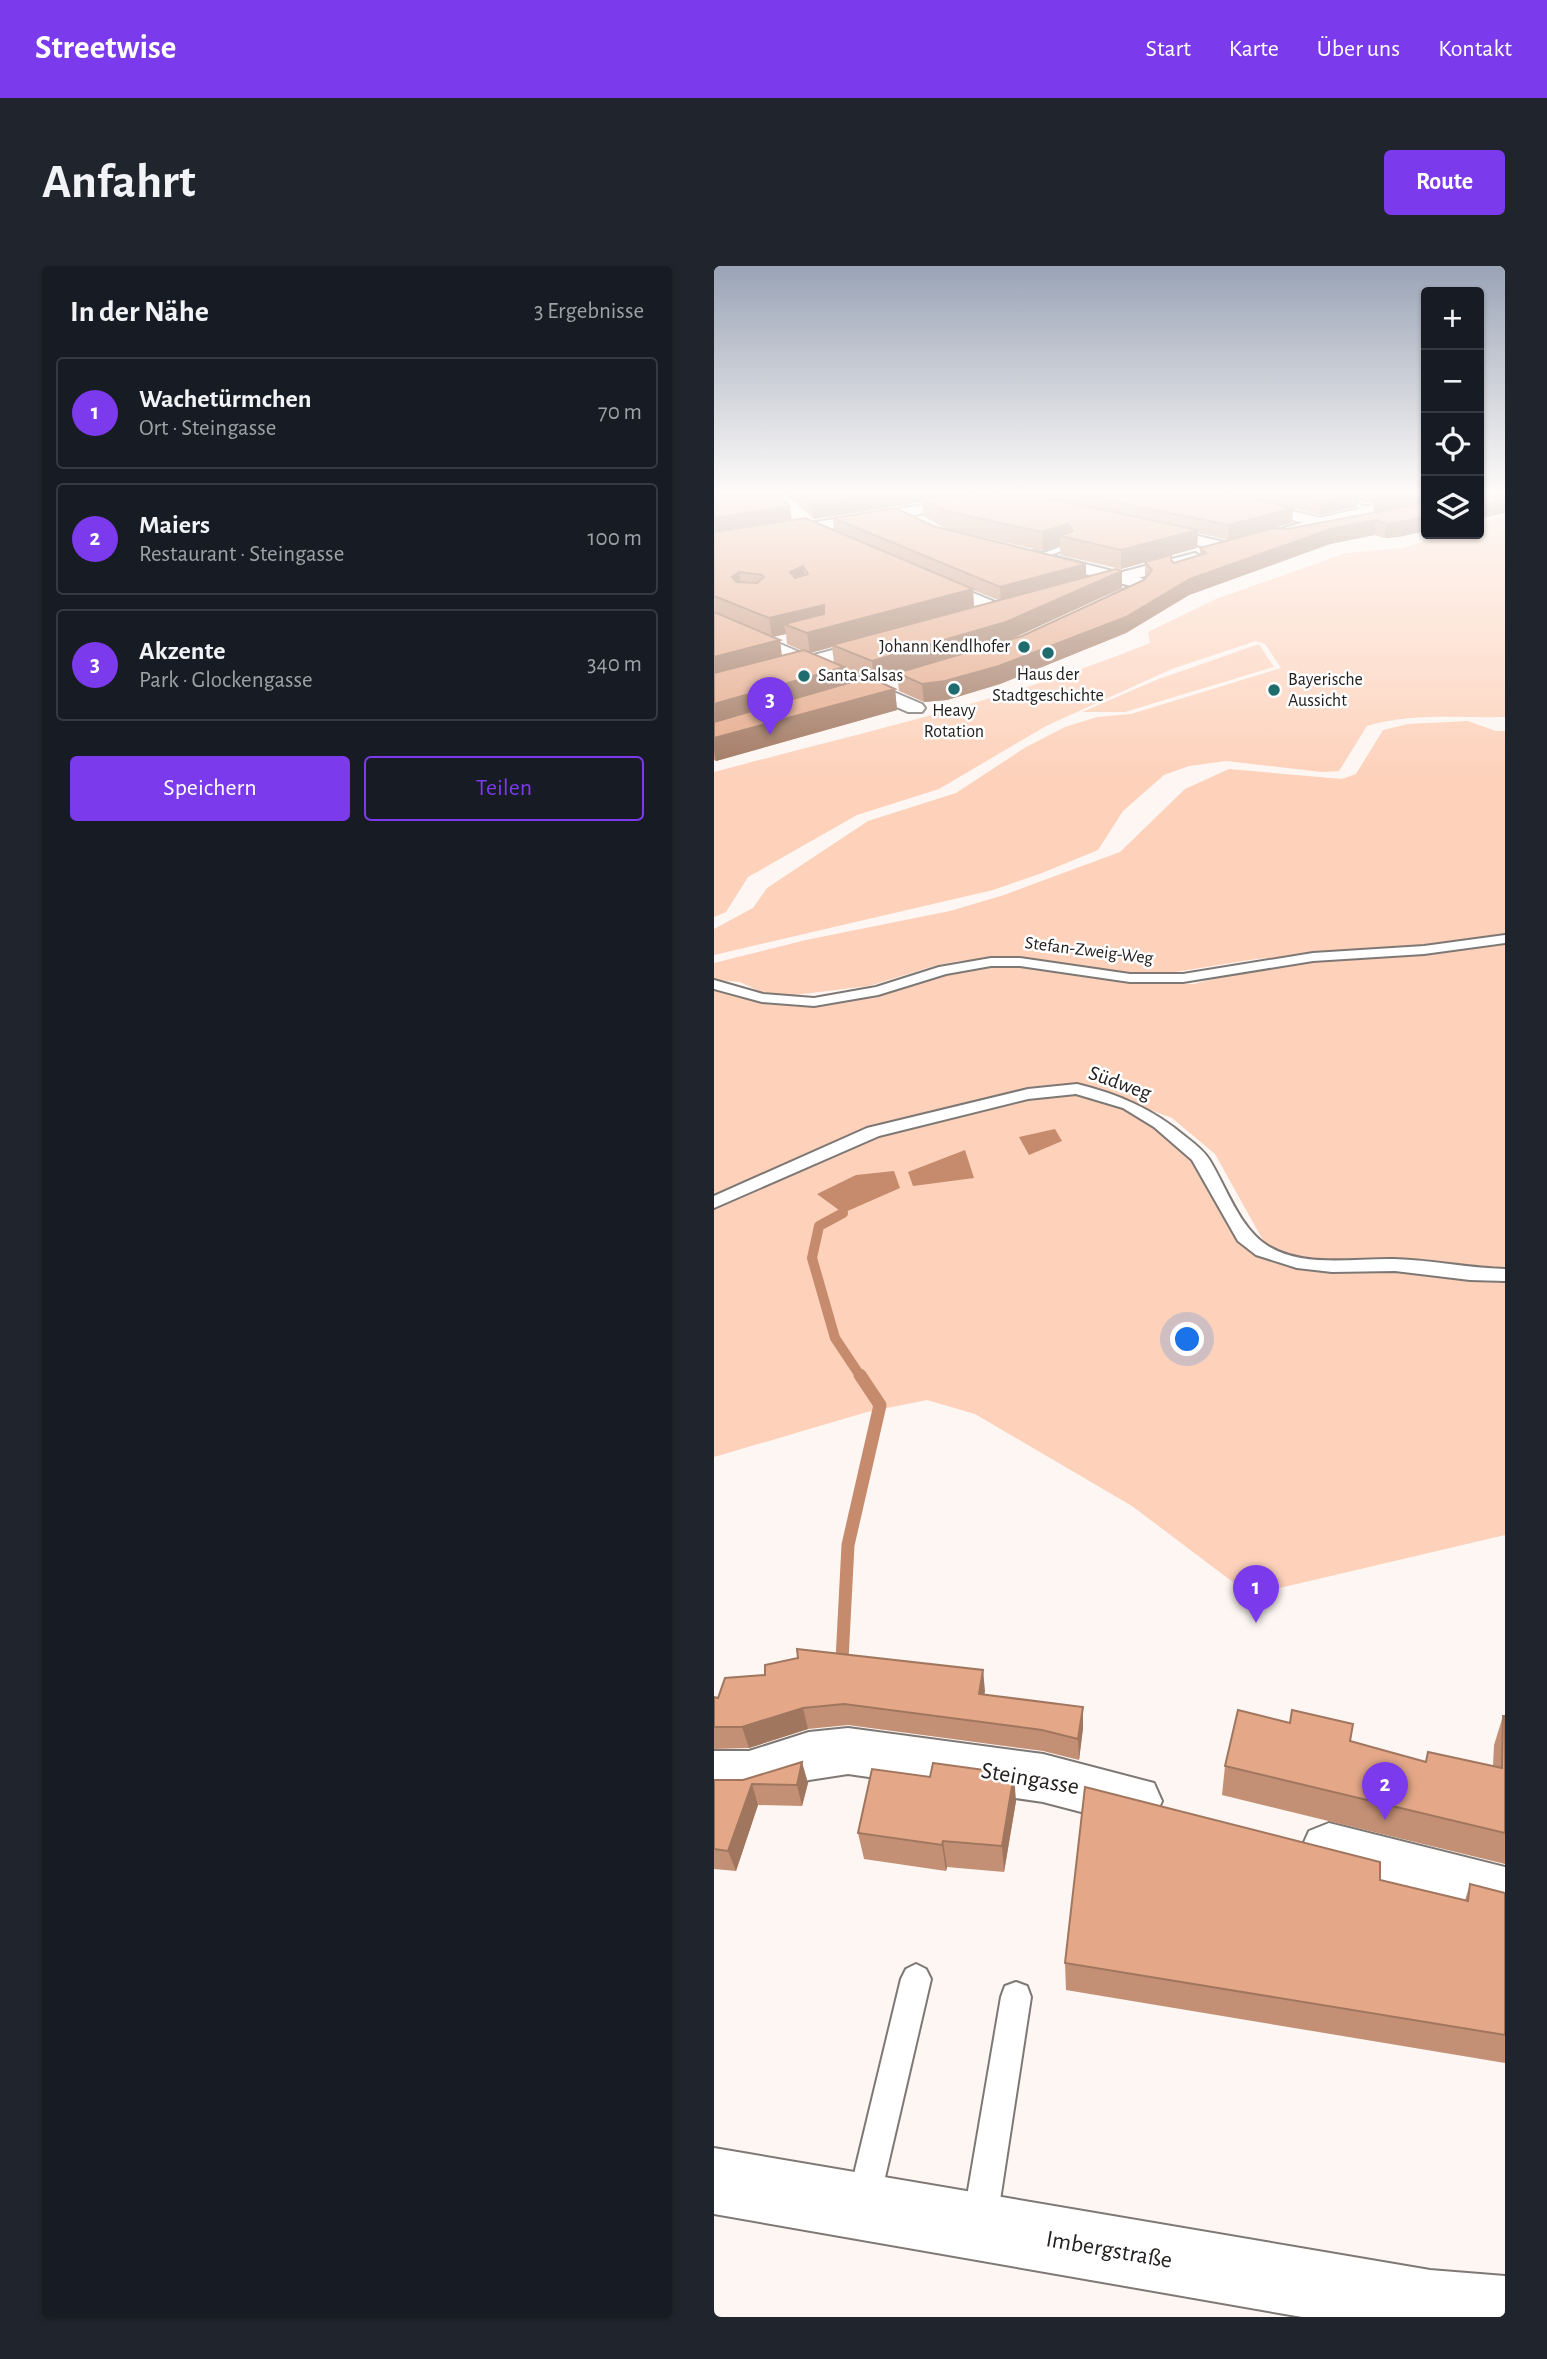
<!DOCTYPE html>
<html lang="de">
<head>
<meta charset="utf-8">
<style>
	body { margin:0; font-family:"Alegreya Sans",sans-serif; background:#20242c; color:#f1f3f6 }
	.controls { position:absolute; right:21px; top:21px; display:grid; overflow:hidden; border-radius:7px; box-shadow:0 2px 5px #0004 }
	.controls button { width:63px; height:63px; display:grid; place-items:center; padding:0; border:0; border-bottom:2px solid #363941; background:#171b24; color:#f1f3f6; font:35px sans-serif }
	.you { position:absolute; left:474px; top:1074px; width:24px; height:24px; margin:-18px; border:5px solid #fff; border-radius:50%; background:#1a73e8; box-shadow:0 0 0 10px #1a73e833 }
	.badge { display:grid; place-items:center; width:46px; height:46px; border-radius:50%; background:#7c3aed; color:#fff; font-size:23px; font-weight:700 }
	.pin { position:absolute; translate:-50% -58px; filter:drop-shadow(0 2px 4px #0008) }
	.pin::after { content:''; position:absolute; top:37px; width:24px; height:21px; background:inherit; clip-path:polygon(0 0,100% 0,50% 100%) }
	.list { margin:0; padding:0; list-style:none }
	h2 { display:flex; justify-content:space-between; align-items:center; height:91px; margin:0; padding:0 28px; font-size:30px }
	h2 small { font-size:23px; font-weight:400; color:#9ea1a6 }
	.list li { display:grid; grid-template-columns:46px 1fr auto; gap:21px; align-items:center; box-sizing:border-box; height:112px; margin:0 14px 14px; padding:0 14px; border:2px solid #363941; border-radius:7px }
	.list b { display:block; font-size:26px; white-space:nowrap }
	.list p { margin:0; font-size:23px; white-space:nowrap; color:#9ea1a6 }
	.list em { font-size:23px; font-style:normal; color:#9ea1a6 }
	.actions { display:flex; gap:14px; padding:21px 28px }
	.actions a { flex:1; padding:16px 0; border:2px solid #7c3aed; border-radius:7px; text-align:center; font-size:24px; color:#7c3aed }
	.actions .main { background:#7c3aed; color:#fff }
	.icon { flex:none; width:38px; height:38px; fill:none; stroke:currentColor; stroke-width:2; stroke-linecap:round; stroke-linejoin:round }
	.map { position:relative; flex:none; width:791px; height:2051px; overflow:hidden; border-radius:7px }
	header { display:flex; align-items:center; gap:42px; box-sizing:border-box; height:98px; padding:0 35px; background:#7c3aed; color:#fff }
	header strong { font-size:33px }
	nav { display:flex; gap:38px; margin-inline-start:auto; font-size:24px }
	.intro { display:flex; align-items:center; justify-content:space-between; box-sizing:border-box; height:168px; padding:0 42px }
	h1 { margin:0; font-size:49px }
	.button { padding:18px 32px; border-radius:7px; background:#7c3aed; color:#fff; font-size:24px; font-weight:700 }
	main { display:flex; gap:42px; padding:0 42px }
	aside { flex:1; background:#171b24; border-radius:7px; box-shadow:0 2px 5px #0004 }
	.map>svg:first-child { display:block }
	.green { fill:#fdd1ba }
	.water { fill:#c58b6c }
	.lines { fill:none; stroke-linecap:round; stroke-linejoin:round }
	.stream-far1 { stroke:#c58b6c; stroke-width:10 }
	.stream { stroke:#c58b6c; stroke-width:13 }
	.lane-casing { stroke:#7e7875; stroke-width:4 }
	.street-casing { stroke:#7e7875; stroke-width:4 }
	.secondary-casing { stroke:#7e7875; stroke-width:4 }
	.lane { fill:#fff; fill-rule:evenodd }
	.street { fill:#fff; fill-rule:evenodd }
	.secondary { fill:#fff; fill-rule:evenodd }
	.wall { fill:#c49075; fill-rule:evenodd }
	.shaded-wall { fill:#a0765f }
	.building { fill:#e4a888; stroke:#a0765f; stroke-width:2; fill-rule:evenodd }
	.poi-dot { fill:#1f6c6f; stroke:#fff; stroke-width:2.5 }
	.labels { text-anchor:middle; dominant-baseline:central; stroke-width:5; stroke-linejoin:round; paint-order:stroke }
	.far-poi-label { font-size:18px; fill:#23201f; stroke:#fff }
	.far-street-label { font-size:18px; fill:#23201f; stroke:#fff }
	.street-label { font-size:21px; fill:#23201f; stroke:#fff }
	.near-street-label { font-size:24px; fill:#23201f; stroke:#fff }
</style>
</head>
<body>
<header>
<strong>Streetwise</strong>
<nav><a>Start</a><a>Karte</a><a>Über uns</a><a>Kontakt</a></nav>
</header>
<div class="intro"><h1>Anfahrt</h1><a class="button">Route</a></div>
<main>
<aside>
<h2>In der Nähe<small>3 Ergebnisse</small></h2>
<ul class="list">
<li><span class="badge">1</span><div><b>Wachetürmchen</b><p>Ort · Steingasse</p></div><em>70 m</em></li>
<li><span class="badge">2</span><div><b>Maiers</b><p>Restaurant · Steingasse</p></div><em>100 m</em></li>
<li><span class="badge">3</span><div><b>Akzente</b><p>Park · Glockengasse</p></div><em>340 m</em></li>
</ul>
<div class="actions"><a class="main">Speichern</a><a>Teilen</a></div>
</aside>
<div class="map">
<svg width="791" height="2051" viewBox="0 0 791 2051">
	<rect width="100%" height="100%" fill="#fdf6f2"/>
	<g class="green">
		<path d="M791 249V451C747 452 696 447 653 460L625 505 608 506 512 495 475 500 450 509 409 545 384 584 328 607 279 624 0 689V663L39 642 53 622 154 555 242 527 312 481 351 461 383 451 417 448 567 402 551 378 542 375 458 403 332 460 225 523 143 549 34 611 12 646 0 651V506C146 467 296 434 436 377L434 366 502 333 632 287 688 282 733 268H765V258Z"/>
		<polygon points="545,378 560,401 411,446 368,446 442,414"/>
		<polygon points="754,455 782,465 791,465 791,669 706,681 542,693 455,707 414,709 285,693 245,695 220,700 155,720 72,730 51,728 26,716 0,714 0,697 92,674 236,645 290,629 406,586 471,523 515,503 628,513 642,508 669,464 694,458"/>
		<polygon points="791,677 791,1001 749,1002 582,991 551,978 501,888 458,852 368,819 331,821 156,861 0,928 0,722 38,734 96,740 172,726 250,703 307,700 428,715 479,718 549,701"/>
		<polygon points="356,826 405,840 442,859 480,892 538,986 562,997 610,1005 689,1005 791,1013 791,1269 536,1329 418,1240 261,1148 213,1134 153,1146 0,1191 0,942 160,870 317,831"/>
	</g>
	<g class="water">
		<polygon points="341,863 348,875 315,889 305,871"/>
		<polygon points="251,884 260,912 199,920 194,906"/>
		<polygon points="180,905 186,922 129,947 103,928 142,909"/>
	</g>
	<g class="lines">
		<polyline class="stream-far1" points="129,947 105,960 98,992 121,1072 147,1111"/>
		<polyline class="stream" points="128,1394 134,1279 166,1139 146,1109"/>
		<defs>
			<g id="lane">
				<polygon points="205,226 212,226 233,241 226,243"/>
				<polygon points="642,238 664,243 660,245 645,242"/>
				<polygon points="351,279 358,281 326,293 319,291"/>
				<polygon points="791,669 791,677 710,688 599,695 469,716 416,716 306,700 277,700 232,708 164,729 100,740 48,736 0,723 0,714 49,728 100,732 162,721 225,701 277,692 306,692 416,708 469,708 599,687 710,680"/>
				<path d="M363 818C404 828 439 843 472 871 480 877 489 884 495 893 512 920 525 962 554 980 590 1002 640 992 680 993 717 994 754 1002 791 1003V1015L756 1014 681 1005 618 1006 583 1002 542 989 524 975 478 894 440 861 409 842 362 828 314 833 165 870 0 942V930L153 862 314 823Z"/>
				<polygon points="202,1698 212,1703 217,1713 166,1933 162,1945 150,1949 138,1945 134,1933 187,1713 192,1703"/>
				<polygon points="302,1716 313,1720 317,1731 283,1954 278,1966 266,1971 254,1966 249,1954 287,1731 291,1720"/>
			</g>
			<g id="street">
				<polygon points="291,226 322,226 315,230 0,282 0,272"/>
				<polygon points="477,226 500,226 611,253 614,256 606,261 479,229"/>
				<polygon points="432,258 523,279 525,282 517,287 427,266 424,263"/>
				<path d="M320 285 430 313 435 320C425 333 393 352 377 348L374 344 377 340 417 320 314 293 312 290Z"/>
				<polygon points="213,308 291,340 294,344 285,349 279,348 207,317 205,313"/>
				<polygon points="0,350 208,438 211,442 208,446 194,446 0,362"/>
				<polygon points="134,1462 329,1488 440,1517 448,1535 440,1553 421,1560 329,1536 134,1508 95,1514 35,1533 0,1533 0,1485 35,1485 95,1466"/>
				<polygon points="615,1557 791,1601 791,1655 615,1609 595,1601 587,1583 595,1565"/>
			</g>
			<g id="secondary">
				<polygon points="712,227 712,235 610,260 549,278 541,273 543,270 601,253"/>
				<polygon points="481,287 489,292 487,295 357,330 348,325 351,321"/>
				<polygon points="170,370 177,372 179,376 177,380 0,428 0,416"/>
				<polygon points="0,1882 716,2004 791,2010 791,2051 588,2051 0,1948"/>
			</g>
		</defs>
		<use href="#lane" class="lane-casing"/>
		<use href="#street" class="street-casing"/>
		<use href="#secondary" class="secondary-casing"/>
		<use href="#lane" class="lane"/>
		<use href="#street" class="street"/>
		<use href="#secondary" class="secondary"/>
	</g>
	<g class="wall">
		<path d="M0 226 78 254 120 265 119 252 219 260 372 311 408 322 293 375 308 370 430 314 431 313V296L457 295 460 297 486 289V282L573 263 659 247 668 235 657 237 645 235 640 241 606 249 579 242 578 257 514 274 484 267 483 282 407 303 346 289V279L329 285 233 263 209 250 208 236 100 253 69 226H212V232L222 231 214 226H277L278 227 305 230V226H712V265L684 271 671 272 660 269 616 278 475 329 412 367 286 418 233 434 210 436 185 425 183 407 161 414 181 423 183 444 2 495 0 494ZM259 324 284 334 260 341ZM72 368 73 378 89 385 68 390 66 374 59 371ZM118 381 120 397 96 387ZM130 402 154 412 132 418Z"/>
		<polygon points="269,1404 270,1428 369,1462 365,1494 329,1485 134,1459 94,1463 35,1482 0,1483 0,1431 4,1432"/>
		<polygon points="789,1450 791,1450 791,1598 508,1529 511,1500 576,1457 711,1496 714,1486 779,1500 780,1479"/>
		<polygon points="0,1514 94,1517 88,1540 44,1539 22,1605 0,1603"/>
		<polygon points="302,1535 290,1606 233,1601 232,1605 150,1593 144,1567"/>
		<polygon points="666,1614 751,1634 756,1618 791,1627 791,1797 352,1724 351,1697"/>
	</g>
	<g class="shaded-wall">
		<polygon points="169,226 212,226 213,235 208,233 208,236 100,253 98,236"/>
		<polygon points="226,226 276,226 227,233"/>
		<polygon points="643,226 646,226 645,235 640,241 606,249 607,235"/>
		<polygon points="658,226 706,226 657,237"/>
		<polygon points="712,228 712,241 659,251 660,236"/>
		<polygon points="791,234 791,247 765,253 765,239"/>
		<polygon points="76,240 78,257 0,269 0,252"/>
		<polygon points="579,242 578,257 514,274 515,259"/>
		<polygon points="712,250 712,265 684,271 671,272 672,258"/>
		<polygon points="662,254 660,269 616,278 475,329 412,367 286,418 233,434 210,436 208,418 476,313 617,263"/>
		<polygon points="354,258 355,272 346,270 346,279 329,285 328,266"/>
		<polygon points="484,264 483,282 407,303 407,284"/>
		<polygon points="372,298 372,312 287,335 286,321"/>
		<polygon points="89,300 92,318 79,325 76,306"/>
		<polygon points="408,305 408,322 293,375 160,414 158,395"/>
		<polygon points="25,306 28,324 18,311"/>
		<polygon points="259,323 260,343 118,379 118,381 96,387 93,367"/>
		<polygon points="110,339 113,359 70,358 72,368 58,371 55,352"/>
		<polygon points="66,374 68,395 0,413 0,391"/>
		<polygon points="130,401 132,423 0,461 0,438"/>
		<polygon points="181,423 183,444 2,495 0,485 0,472"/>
		<polygon points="269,1404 271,1425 267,1449 265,1428"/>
		<polygon points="369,1441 369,1462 365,1494 364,1473"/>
		<polygon points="89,1442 94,1463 35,1482 28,1461"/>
		<polygon points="88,1496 94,1517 88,1540 83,1519"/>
		<polygon points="300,1508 302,1535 290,1606 288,1580"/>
		<polygon points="38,1518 44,1539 22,1605 14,1585"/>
		<polygon points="229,1575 233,1601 232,1605 228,1579"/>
	</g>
	<g class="building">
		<polygon points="0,226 61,226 76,240 0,252"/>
		<polygon points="85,226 169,226 98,236"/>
		<polygon points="256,226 277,226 278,227 343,234 484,264 407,284 346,270 359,265 354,258 328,266 232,245 208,233 236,228 237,231 245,232"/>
		<polygon points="350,226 511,226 579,242 515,259"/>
		<polygon points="568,226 643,226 641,227 607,235"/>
		<polygon points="706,226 712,226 712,228 660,236"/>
		<polygon points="765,226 791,226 791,234 765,239"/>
		<polygon points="712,237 712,250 686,256 672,258 662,254 617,263 476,313 412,351 285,400 231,415 208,418 183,407 308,370 430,314 438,304 431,296 457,289 457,294 460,297 492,287 486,282 560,262 573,263"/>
		<polygon points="181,242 219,260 372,298 286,321 119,252"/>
		<path d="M91 252 259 323 93 367 70 358 110 348V339L55 352 0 330V266ZM89 300 94 308 81 312 76 306ZM25 306 48 309 50 311 43 317 22 316 18 311Z"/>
		<polygon points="402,303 408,305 292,356 158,395 118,379"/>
		<polygon points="0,346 66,374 0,391"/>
		<polygon points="90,384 130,401 0,438 0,407"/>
		<polygon points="155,411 181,423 0,472 0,456"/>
		<polygon points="83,1383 269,1404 265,1428 369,1441 364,1473 328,1464 130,1438 89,1442 28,1461 0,1461 0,1431 4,1432 11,1412 51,1409 51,1399 84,1392"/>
		<polygon points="524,1444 576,1457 578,1444 639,1458 636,1475 712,1496 714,1486 788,1502 789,1450 791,1450 791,1567 511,1500"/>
		<polygon points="88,1496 83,1519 38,1518 14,1585 0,1583 0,1514 29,1514"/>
		<polygon points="219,1497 300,1508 288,1580 229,1575 228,1579 144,1567 158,1503 216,1511"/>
		<polygon points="371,1521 666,1596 666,1614 754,1635 756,1618 791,1627 791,1769 351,1697"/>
	</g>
	<linearGradient id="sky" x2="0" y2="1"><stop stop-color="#9aa4b6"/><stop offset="0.44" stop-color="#fefbf9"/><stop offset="1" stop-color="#fefbf9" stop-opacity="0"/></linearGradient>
	<rect width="791" height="513" fill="url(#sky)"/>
	<g class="poi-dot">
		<circle cx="310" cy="381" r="7"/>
		<circle cx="334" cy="387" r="7"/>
		<circle cx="90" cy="410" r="7"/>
		<circle cx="240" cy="423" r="7"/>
		<circle cx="560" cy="424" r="7"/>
	</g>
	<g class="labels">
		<g class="far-poi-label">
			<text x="296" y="381" text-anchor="end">Johann Kendlhofer</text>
			<text x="334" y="409">Haus der<tspan x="334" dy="21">Stadtgeschichte</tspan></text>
			<text x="104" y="410" text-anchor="start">Santa Salsas</text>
			<text x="574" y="414" text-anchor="start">Bayerische<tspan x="574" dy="21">Aussicht</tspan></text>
			<text x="240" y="445">Heavy<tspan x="240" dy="21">Rotation</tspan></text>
		</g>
		<g class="far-street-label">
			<text transform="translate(375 685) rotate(7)">Stefan-Zweig-Weg</text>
		</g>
		<g class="street-label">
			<text transform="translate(406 817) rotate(20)">Südweg</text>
		</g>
		<g class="near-street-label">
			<text transform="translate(316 1513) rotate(10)">Steingasse</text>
			<text transform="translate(395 1984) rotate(10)">Imbergstraße</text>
		</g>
	</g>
</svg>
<div class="controls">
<button>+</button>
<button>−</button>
<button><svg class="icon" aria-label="locate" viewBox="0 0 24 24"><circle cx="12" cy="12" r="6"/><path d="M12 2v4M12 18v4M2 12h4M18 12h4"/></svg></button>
<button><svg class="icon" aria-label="layers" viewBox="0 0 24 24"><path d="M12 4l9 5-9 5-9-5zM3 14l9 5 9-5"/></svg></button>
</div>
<div class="you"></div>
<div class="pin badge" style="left:542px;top:1357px">1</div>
<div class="pin badge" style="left:671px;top:1554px">2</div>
<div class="pin badge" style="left:56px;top:469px">3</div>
</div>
</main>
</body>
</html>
